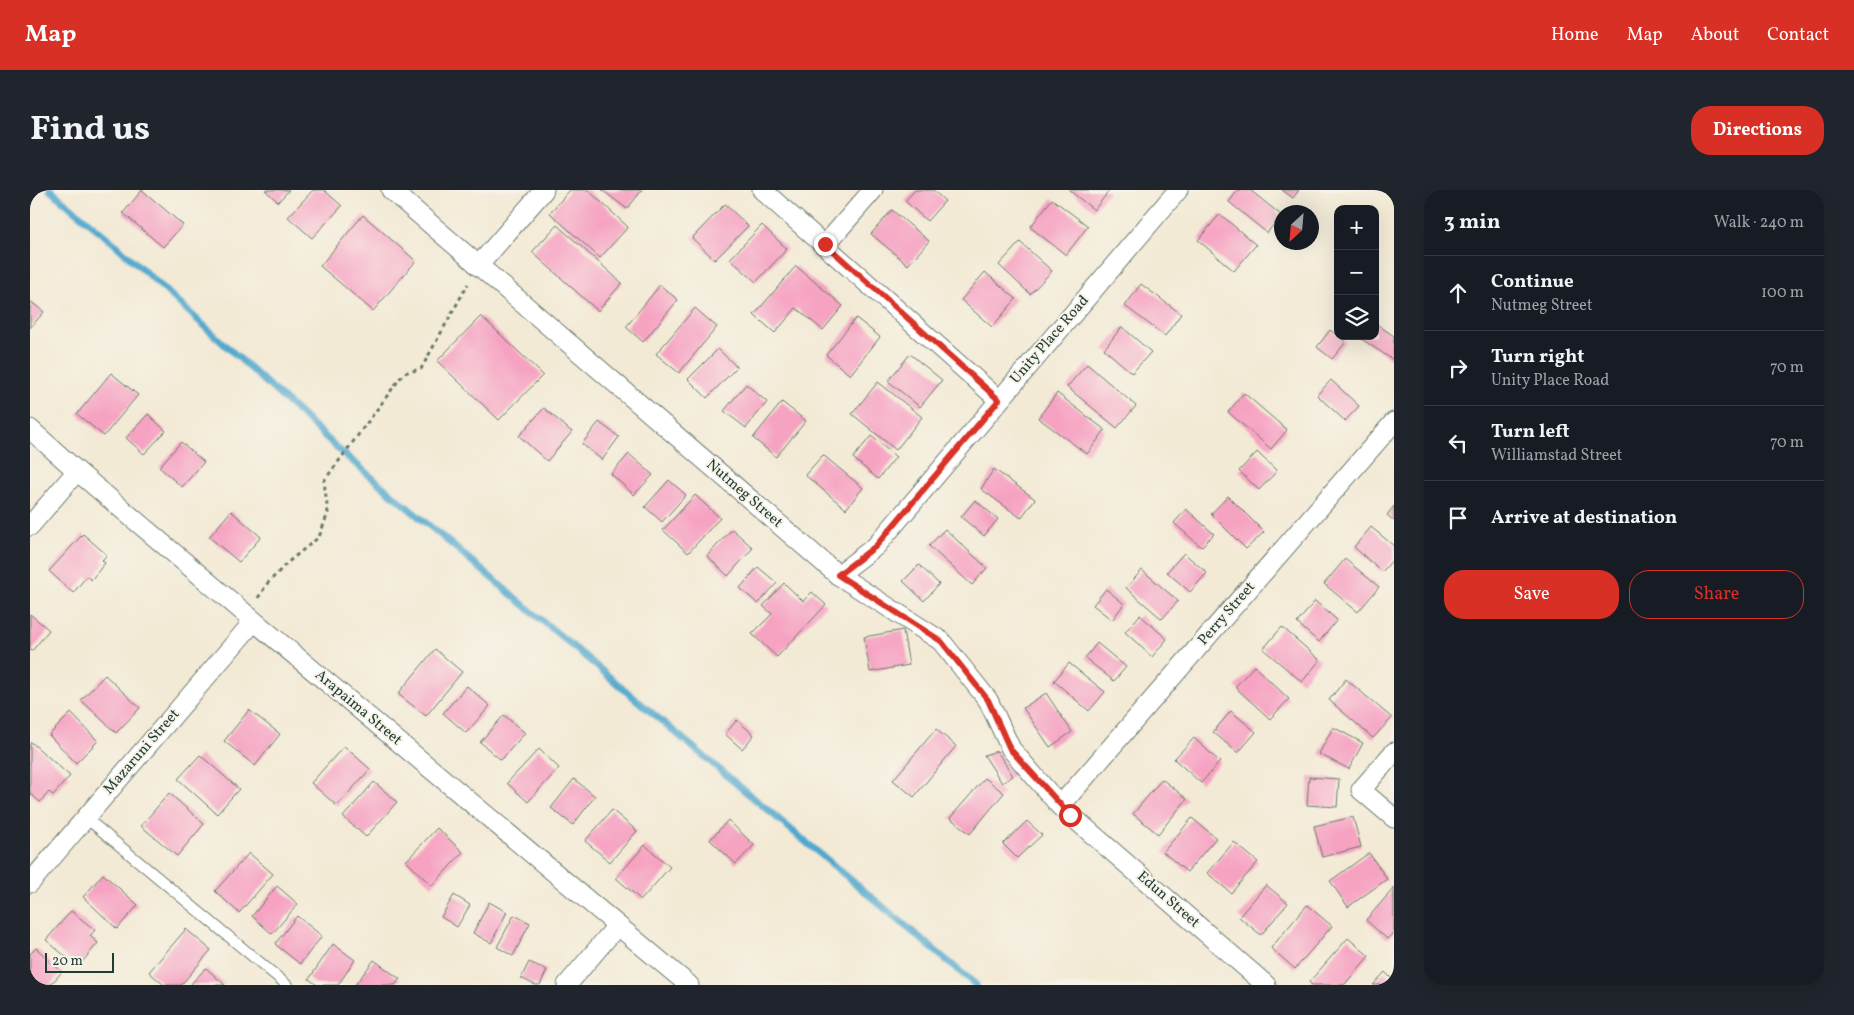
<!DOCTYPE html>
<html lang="en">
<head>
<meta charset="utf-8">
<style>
	body { margin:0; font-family:Vollkorn,serif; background:#20242c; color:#f1f3f6 }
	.controls { position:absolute; right:15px; top:15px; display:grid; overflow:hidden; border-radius:10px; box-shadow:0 5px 20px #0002 }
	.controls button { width:45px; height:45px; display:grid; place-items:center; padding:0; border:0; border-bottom:1px solid #363941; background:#171b24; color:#f1f3f6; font:25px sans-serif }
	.compass { position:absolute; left:1244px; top:15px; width:45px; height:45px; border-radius:50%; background:#171b24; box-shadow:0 5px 20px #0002; rotate:206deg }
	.scale { position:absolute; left:15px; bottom:12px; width:69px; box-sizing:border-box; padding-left:5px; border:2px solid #1f3d34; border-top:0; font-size:14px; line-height:18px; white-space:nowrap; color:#1f3d34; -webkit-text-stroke:4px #f7f3e8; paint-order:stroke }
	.stop { position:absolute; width:15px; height:15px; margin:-11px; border:4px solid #d93025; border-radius:50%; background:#fff }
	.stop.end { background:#d93025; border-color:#fff; box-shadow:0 1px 5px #0008 }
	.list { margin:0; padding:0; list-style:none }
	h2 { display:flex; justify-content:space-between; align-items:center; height:65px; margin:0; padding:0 20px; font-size:21px }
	h2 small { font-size:16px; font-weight:400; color:#9ea1a6 }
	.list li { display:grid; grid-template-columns:32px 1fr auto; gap:15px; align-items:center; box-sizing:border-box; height:75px; padding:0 20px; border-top:1px solid #363941 }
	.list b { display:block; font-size:19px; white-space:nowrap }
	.list p { margin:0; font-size:16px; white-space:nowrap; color:#9ea1a6 }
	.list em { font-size:16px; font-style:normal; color:#9ea1a6 }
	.actions { display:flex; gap:10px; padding:15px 20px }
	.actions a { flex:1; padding:11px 0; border:1px solid #d93025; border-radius:20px; text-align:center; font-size:18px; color:#d93025 }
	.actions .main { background:#d93025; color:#fff }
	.icon { flex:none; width:28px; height:28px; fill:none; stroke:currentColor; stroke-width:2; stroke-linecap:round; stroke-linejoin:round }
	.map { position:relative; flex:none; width:1364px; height:795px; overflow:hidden; border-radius:20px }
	header { display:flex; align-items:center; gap:30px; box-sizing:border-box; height:70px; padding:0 25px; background:#d93025; color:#fff }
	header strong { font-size:24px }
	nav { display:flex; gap:28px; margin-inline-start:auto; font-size:18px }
	.intro { display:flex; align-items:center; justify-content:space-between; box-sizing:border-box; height:120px; padding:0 30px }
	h1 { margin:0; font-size:35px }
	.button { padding:12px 22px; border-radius:20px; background:#d93025; color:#fff; font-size:18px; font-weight:700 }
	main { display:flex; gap:30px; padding:0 30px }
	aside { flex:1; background:#171b24; border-radius:20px; box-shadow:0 5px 20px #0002 }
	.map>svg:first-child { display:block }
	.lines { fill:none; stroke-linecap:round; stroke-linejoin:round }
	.stream { stroke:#50a8cd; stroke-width:7 }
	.building { fill:#f6a3c2 }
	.service-casing { stroke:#697a6c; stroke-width:12 }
	.minor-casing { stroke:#697a6c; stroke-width:21 }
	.path { stroke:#697a6c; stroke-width:3; stroke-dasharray:4 4; stroke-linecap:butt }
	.service { stroke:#fff; stroke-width:10 }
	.minor { stroke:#fff; stroke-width:19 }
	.route { stroke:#d93025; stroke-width:6 }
	.labels { text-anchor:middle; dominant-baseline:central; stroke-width:4; stroke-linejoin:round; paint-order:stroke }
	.street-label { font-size:15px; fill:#1f3d34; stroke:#f7f3e8 }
</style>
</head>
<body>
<header>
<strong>Map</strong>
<nav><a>Home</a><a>Map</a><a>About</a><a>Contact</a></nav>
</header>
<div class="intro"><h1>Find us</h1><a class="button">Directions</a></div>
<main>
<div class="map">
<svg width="1364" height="795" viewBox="0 0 1364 795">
	<rect width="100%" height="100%" fill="#f7f3e8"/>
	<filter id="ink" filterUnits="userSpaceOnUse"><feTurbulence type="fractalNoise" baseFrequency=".02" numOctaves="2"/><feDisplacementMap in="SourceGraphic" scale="10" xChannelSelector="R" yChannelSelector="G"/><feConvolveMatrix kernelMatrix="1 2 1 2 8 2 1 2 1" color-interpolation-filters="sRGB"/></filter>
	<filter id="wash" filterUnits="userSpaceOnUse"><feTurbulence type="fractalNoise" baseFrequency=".0096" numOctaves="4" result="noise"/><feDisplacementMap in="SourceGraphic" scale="20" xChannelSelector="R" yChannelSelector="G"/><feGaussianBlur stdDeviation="1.12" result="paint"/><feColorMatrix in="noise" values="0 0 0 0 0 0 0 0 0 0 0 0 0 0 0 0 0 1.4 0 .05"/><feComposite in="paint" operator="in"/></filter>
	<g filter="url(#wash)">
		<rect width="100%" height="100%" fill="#f3ead5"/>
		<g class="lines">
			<polyline class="stream" points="20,0 86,55 314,264 946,795"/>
		</g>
		<g id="blocks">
			<g class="building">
				<polygon points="112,0 153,35 133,57 93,23"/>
				<polygon points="235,0 259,0 248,12"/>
				<polygon points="283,0 294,0 312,16 282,48 258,27"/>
				<polygon points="540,0 558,0 598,37 570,68 520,23"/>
				<polygon points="572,0 612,0 597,19"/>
				<polygon points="885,0 903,0 915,11 897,31 875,11"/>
				<polygon points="1039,0 1078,0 1079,1 1064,20"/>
				<polygon points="1208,0 1220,0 1251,25 1237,43 1199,12"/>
				<polygon points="1252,0 1269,0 1263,8"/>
				<polygon points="1022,9 1058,36 1036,65 1000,37"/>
				<polygon points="695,14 718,36 685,70 662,48"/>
				<polygon points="862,20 899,51 878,75 841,44"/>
				<polygon points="1190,24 1226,55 1204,81 1168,50"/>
				<polygon points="333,25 386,71 343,121 290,76"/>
				<polygon points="527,35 592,93 568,121 502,62"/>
				<polygon points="732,35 757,59 726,92 700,69"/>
				<polygon points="990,52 1022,81 1000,104 969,75"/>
				<polygon points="766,76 813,116 793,140 766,118 745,143 724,125"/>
				<polygon points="955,82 986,109 962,137 931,110"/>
				<polygon points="1111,94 1151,124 1135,146 1095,116"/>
				<polygon points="630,95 648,110 613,152 596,137"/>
				<polygon points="0,111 14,122 0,138"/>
				<polygon points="665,118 687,137 649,183 626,164"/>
				<polygon points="451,126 513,185 469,230 407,171"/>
				<polygon points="826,128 850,147 820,185 796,165"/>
				<polygon points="1345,133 1364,146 1363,170 1330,148 1331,146 1345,146"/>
				<polygon points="1092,137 1121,162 1102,183 1074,159"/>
				<polygon points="1300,140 1316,152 1302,169 1287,157"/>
				<polygon points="688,159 707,177 677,208 658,189"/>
				<polygon points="880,164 912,190 890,217 858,191"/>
				<polygon points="1057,174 1106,216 1087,238 1037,197"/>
				<polygon points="81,183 108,205 74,246 47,224"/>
				<polygon points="1301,190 1329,216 1315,231 1287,205"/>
				<polygon points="848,192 892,227 866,260 822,224"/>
				<polygon points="716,194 737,212 716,238 694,221"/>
				<polygon points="1027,203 1075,240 1057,264 1008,228"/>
				<polygon points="1214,203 1257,240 1241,259 1198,222"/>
				<polygon points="752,212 776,231 746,267 723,248"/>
				<polygon points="514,218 542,242 517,271 489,246"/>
				<polygon points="118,224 136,241 114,264 96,248"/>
				<polygon points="569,232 589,247 572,270 552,254"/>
				<polygon points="841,246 866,267 848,289 823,268"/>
				<polygon points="151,252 174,272 152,297 129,277"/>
				<polygon points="1227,262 1247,281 1229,300 1209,281"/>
				<polygon points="599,264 623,285 604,305 581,284"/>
				<polygon points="793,265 833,298 816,319 775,285"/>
				<polygon points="964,279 1005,309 991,328 951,299"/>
				<polygon points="639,290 656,305 632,332 615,317"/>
				<polygon points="665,305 690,328 658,363 633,340"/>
				<polygon points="1198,306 1234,342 1216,359 1181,324"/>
				<polygon points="945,310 968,329 954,346 931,327"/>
				<polygon points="1364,316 1364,331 1357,325"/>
				<polygon points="1156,319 1184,344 1171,357 1144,333"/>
				<polygon points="201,321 231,347 209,372 179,347"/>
				<polygon points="1341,337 1364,356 1364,368 1352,382 1324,357"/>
				<polygon points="702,339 723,358 698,386 677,366"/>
				<polygon points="915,339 957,378 942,395 899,356"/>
				<polygon points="53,344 77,365 72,370 75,373 61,390 57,386 43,403 19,381"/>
				<polygon points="1154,363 1177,383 1160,402 1137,382"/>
				<polygon points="1315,369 1349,397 1328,422 1294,394"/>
				<polygon points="889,375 909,394 894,411 873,391"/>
				<polygon points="728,377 747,393 728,414 710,398"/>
				<polygon points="1112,380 1148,411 1132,429 1096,398"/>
				<polygon points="754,393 773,411 782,402 796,415 747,467 722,444 742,424 733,416"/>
				<polygon points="1076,399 1094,414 1082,430 1063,415"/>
				<polygon points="1285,411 1307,430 1289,452 1267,433"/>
				<polygon points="0,424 19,440 2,461 0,460"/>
				<polygon points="1110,425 1137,449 1122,467 1095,442"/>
				<polygon points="1252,437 1290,470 1272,492 1233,459"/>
				<polygon points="873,440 879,475 840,482 834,447"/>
				<polygon points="1067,453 1096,477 1084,491 1055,468"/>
				<polygon points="405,459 432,482 396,526 368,504"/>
				<polygon points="1039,473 1075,502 1059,521 1024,491"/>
				<polygon points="1224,476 1259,509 1240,529 1205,497"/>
				<polygon points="75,485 110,518 86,543 51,510"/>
				<polygon points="1316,489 1362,528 1343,548 1299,510"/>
				<polygon points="437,496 460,516 436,543 413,523"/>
				<polygon points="1016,503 1042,542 1020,557 993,518"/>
				<polygon points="219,520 250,544 225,576 194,551"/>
				<polygon points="1201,521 1226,542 1208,563 1183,542"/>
				<polygon points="41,523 68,551 46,573 19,545"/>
				<polygon points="474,525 495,543 471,570 450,552"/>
				<polygon points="707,530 724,545 712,559 695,544"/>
				<polygon points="1303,537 1333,553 1319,579 1289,564"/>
				<polygon points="906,539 926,556 884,607 863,590"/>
				<polygon points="1164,548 1190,572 1171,593 1144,569"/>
				<polygon points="1,552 40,586 23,605 19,602 10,612 0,603 0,554"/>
				<polygon points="314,556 340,579 307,616 281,593"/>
				<polygon points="509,559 529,578 498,612 477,593"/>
				<polygon points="967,561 983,586 972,593 954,565"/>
				<polygon points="170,565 209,599 187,624 148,589"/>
				<polygon points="1279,587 1309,589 1307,617 1277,615"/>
				<polygon points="955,588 974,603 940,644 920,628"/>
				<polygon points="544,589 565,606 543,635 521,618"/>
				<polygon points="1132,589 1157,609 1128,644 1103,624"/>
				<polygon points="344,592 367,612 336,647 313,627"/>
				<polygon points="139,603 174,634 147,666 111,636"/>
				<polygon points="582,620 607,641 580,672 555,651"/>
				<polygon points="1323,627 1331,657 1292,667 1284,636"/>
				<polygon points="1162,628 1186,648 1157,682 1133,662"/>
				<polygon points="698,630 724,655 706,674 680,650"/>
				<polygon points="997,631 1012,645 987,668 973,654"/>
				<polygon points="407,638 433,662 402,696 376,671"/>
				<polygon points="1204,652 1228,672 1201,703 1177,683"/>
				<polygon points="615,655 640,677 611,710 586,688"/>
				<polygon points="219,663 243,684 209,723 185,701"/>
				<polygon points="1339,663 1357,689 1318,717 1300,691"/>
				<polygon points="73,684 108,715 87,739 53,707"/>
				<polygon points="1236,695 1258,713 1231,745 1209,727"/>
				<polygon points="247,696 268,714 242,744 222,726"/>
				<polygon points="1364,698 1364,742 1357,749 1336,730"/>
				<polygon points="424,705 440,715 427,737 411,727"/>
				<polygon points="459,712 477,722 461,753 443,743"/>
				<polygon points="1277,715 1302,736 1265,779 1241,758"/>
				<polygon points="41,721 65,740 60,746 68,753 48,777 16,750"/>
				<polygon points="484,725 500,733 483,766 467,757"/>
				<polygon points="267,726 292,746 270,774 245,754"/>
				<polygon points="156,739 181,760 151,795 134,795 119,782"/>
				<polygon points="1318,748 1339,766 1314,795 1282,795 1279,792"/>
				<polygon points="303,754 325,770 308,795 287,795 279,789"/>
				<polygon points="6,758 32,782 20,795 5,795 0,790 0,764"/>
				<polygon points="344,770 370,789 365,795 325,795"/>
				<polygon points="499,772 517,780 510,795 505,795 491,788"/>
				<polygon points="176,778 195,795 160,795"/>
				<polygon points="1355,782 1364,791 1364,795 1343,795"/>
			</g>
		</g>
	</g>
	<g filter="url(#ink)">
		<use href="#blocks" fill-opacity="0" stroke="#697a6c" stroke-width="1"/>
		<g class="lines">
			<defs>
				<polyline id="service" points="55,627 257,795"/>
				<g id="minor">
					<polyline points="361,0 808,385 911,451 958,510 981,559 1030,616 1236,795"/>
					<polyline points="732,0 969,210"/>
					<polyline points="795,55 843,0"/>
					<polyline points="448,76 514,0"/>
					<polyline points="0,239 47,281 224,431 659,795"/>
					<polyline points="0,336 47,281"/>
					<polyline points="808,385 846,356 1148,0"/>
					<polyline points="1364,562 1331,600 1364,628"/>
					<polyline points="1030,616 1364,232"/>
					<polyline points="0,693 224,431"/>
					<polyline points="537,795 587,736"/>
				</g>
			</defs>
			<use href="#service" class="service-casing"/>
			<use href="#minor" class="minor-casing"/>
			<polyline class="path" points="228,408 237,394 257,373 289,347 298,323 294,291 374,183 391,179 438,94"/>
			<use href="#service" class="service"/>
			<use href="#minor" class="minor"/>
		</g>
	</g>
	<g class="lines" filter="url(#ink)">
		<polyline class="route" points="795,54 969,210 846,356 808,385 911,451 958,510 980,559 1040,625"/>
	</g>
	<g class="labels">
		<g class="street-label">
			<text transform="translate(1020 150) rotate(-49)">Unity Place Road</text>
			<text transform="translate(714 304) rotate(41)">Nutmeg Street</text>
			<text transform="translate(1197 424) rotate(-49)">Perry Street</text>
			<text transform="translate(328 518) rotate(40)">Arapaima Street</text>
			<text transform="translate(112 562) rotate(-49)">Mazaruni Street</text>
			<text transform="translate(1138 710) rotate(41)">Edun Street</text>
		</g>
	</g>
</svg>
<div class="controls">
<button>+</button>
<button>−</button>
<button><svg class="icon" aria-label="layers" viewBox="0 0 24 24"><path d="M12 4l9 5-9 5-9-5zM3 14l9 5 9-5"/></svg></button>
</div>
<svg class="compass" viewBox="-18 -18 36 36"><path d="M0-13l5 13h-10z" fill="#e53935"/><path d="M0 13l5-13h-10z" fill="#9ea1a6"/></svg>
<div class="scale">20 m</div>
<div class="stop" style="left:1040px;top:625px"></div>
<div class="stop end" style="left:795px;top:54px"></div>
</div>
<aside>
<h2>3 min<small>Walk · 240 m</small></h2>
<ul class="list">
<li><svg class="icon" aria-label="ahead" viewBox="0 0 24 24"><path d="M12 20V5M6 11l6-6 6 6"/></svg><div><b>Continue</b><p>Nutmeg Street</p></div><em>100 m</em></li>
<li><svg class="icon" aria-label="right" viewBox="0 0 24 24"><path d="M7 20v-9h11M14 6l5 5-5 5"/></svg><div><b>Turn right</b><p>Unity Place Road</p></div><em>70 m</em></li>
<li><svg class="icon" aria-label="left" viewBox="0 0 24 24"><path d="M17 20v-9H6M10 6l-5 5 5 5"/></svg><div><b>Turn left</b><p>Williamstad Street</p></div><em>70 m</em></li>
<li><svg class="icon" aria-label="arrive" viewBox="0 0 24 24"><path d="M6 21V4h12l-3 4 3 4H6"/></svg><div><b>Arrive at destination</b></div></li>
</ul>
<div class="actions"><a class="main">Save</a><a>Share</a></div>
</aside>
</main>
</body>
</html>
